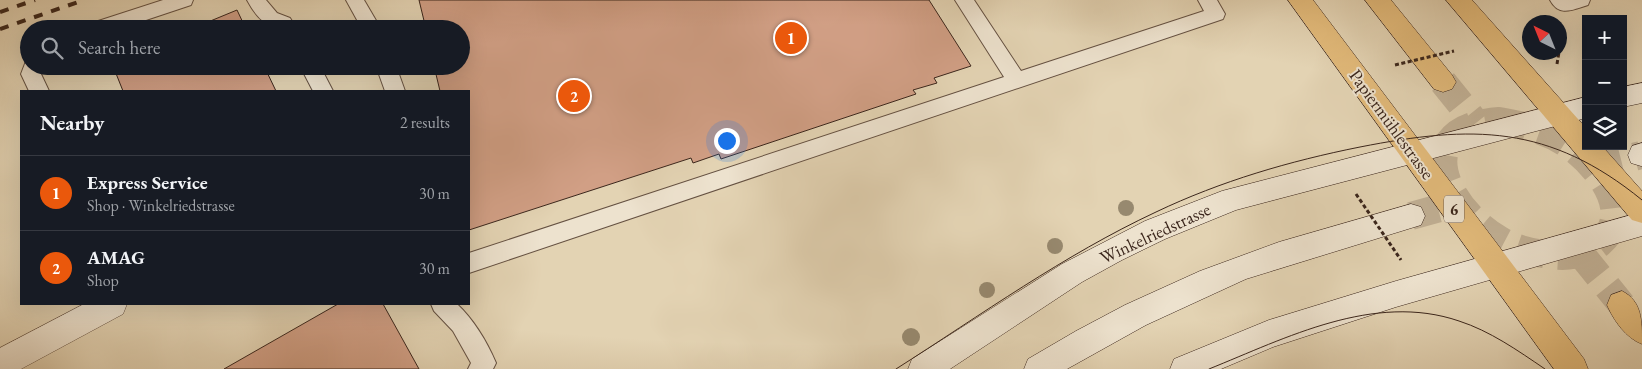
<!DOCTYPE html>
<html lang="en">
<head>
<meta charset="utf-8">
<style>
	body { margin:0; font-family:"EB Garamond",serif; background:#20242c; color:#f1f3f6 }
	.controls { position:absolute; right:15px; top:15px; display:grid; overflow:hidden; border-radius:0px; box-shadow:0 5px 20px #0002 }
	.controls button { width:45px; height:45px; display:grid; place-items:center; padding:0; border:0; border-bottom:1px solid #363941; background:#171b24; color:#f1f3f6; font:25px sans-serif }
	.compass { position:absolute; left:1522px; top:15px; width:45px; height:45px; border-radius:50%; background:#171b24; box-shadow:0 5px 20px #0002; rotate:317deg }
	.you { position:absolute; left:726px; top:140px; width:18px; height:18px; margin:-12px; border:4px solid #fff; border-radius:50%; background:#1a73e8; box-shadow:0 0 0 8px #1a73e833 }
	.badge { display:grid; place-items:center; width:32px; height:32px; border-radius:50%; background:#ea580c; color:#fff; font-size:16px; font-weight:700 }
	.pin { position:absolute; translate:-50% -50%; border:2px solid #fff; box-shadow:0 1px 5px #0006 }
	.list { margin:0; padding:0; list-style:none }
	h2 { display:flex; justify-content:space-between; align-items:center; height:65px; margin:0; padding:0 20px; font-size:21px }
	h2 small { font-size:16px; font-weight:400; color:#9ea1a6 }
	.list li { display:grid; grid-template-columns:32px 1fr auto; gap:15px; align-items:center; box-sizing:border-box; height:75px; padding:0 20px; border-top:1px solid #363941 }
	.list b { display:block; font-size:19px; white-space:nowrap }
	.list p { margin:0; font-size:16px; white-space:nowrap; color:#9ea1a6 }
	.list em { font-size:16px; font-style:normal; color:#9ea1a6 }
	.icon { flex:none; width:28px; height:28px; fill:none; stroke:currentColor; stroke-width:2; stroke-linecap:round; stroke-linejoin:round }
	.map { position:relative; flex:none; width:1642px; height:369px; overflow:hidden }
	.search { position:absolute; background:#171b24; box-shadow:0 5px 20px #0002; left:20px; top:20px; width:450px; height:55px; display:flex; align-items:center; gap:12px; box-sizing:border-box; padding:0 18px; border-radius:28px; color:#9ea1a6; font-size:19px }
	.panel { position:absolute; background:#171b24; box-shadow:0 5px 20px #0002; left:20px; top:90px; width:450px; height:215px; border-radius:0px }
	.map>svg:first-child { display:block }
	.building { fill:#d19f85; stroke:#3b261c }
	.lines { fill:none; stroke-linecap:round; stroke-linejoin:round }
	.secondary-tunnel { stroke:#c1b095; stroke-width:28; stroke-dasharray:28 14; stroke-linecap:butt }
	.primary-tunnel { stroke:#c1b095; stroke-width:28; stroke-dasharray:28 14; stroke-linecap:butt }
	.lane-casing { stroke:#655142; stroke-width:2 }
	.street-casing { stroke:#655142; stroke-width:1 }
	.secondary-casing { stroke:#3b261c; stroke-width:1 }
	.primary-casing { stroke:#3b261c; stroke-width:1 }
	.path { stroke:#3b261c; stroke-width:3; stroke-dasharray:4 2.5; stroke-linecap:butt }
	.lane { fill:#ede2ce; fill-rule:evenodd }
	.street { fill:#ede2ce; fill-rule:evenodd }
	.secondary { fill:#ede2ce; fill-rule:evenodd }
	.primary { fill:#e2ba7a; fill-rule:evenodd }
	.tram { stroke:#3b261c; stroke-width:1 }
	.rail { stroke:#3b261c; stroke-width:4; stroke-dasharray:9 9; stroke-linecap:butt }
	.path-bridge { stroke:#3b261c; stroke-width:3; stroke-dasharray:4 2.5; stroke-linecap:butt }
	.tree { fill:#97896f }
	.labels { text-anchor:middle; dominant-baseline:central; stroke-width:4; stroke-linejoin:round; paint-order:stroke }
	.shield { fill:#ede2ce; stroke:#705e51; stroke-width:1 }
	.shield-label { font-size:16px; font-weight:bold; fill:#3b261c }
	.street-label { font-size:18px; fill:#3b261c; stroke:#ede2ce }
</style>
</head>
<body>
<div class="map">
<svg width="1642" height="369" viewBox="0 0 1642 369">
	<rect width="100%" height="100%" fill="#e3d3b3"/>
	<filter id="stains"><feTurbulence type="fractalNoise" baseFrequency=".004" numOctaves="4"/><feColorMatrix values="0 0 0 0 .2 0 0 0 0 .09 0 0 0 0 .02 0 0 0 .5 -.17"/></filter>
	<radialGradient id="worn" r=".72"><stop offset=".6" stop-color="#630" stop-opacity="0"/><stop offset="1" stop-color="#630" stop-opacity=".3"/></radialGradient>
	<g class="building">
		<polygon points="419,0 929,0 971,66 934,78 937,83 913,90 916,94 721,159 719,154 693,163 691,158 469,230 469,91 440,91 434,66 461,66 461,29 426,29"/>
		<polygon points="237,10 246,29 191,29"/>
		<polygon points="113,66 264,66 276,91 123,91"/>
		<polygon points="338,304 383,304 419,369 224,369"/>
	</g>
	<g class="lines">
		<g class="secondary-tunnel">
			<polyline points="1594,167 1641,155"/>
			<polyline points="1411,216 1458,203"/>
		</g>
		<g class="primary-tunnel">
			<polyline points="1443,82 1476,123"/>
			<path d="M1499 121C1523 125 1546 130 1567 144 1595 163 1637 211 1600 243 1587 254 1568 258 1551 255 1533 253 1515 249 1500 240 1446 209 1406 128 1499 121Z"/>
			<polyline points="1581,254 1622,305"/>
		</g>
		<defs>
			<g id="lane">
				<polygon points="163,0 193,0 191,5 119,29 87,29 89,24"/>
				<path d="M247 0H266L277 13 290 18 297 29C270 29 260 24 247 0Z"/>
				<polygon points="346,0 364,0 381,29 362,29"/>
				<polygon points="955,0 974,0 1021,71 1204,11 1198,0 1217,0 1225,14 1223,19 469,273 469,253 1004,77"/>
				<path d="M1550 0H1590L1588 5C1572 10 1559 17 1550 0Z"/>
				<polygon points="29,60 29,66 43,66 41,74 49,91 29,91 21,74 26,61"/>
				<polygon points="300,66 320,66 333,91 313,91"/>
				<polygon points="376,66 396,66 405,91 385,91"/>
				<path d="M431 304H457C474 320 487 342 496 363L493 369H468L471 363 453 331 434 311Z"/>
			</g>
			<polygon id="street" points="84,304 127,304 123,314 21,369 0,369 0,348"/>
			<g id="secondary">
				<polygon points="1642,83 1642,103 1623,107 1623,87"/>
				<polygon points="1586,97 1586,118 1236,210 1165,239 1122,260 1082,282 950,369 908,369 912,359 1062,264 1145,221 1222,191"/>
				<polygon points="1642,143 1642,166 1641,166 1631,163 1628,155 1632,146"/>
				<polygon points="1411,204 1421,207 1425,216 1421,225 1246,279 1146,325 1067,369 1024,369 1028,359 1076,331 1125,305 1200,271 1279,242"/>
				<polygon points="1642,212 1642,236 1396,307 1273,347 1221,369 1170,369 1174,359 1269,320 1396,281"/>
			</g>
			<g id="primary">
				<polygon points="1288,0 1313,0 1584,359 1588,369 1554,369"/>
				<polygon points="1365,0 1391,0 1452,75 1456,82 1452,89 1443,92 1434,89"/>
				<polygon points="1446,0 1472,0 1586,128 1586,146 1602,146 1642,191 1642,223 1632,220"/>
				<path d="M1622 291C1642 301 1642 320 1642 344 1626 338 1614 321 1607 305L1611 295Z"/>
			</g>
		</defs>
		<use href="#lane" class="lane-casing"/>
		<use href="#street" class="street-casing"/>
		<use href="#secondary" class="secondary-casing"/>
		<use href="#primary" class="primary-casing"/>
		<g class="path">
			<polyline points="1560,43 1561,30"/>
			<polyline points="1557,64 1559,52"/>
		</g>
		<use href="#lane" class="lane"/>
		<use href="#street" class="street"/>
		<use href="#secondary" class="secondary"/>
		<use href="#primary" class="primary"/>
		<g class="tram">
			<path d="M896 369C981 315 1064 255 1156 212 1221 181 1290 161 1360 147 1472 125 1549 124 1642 200"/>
			<path d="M1209 369C1286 338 1374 292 1459 321 1490 331 1517 350 1545 369"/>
		</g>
		<g class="rail">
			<polyline points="0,12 35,0"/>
			<polyline points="0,29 84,0"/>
		</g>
		<g class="path-bridge">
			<polyline points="1395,65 1454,51"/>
			<polyline points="1356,194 1401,260"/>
		</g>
	</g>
	<g class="tree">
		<circle cx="1126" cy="208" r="8"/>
		<circle cx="1055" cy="246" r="8"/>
		<circle cx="987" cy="290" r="8"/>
		<circle cx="911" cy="337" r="9"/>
	</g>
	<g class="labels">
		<rect class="shield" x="1444" y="195.5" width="20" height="27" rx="4"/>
		<g class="shield-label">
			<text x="1454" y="209">6</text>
		</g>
		<g class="street-label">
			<text transform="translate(1392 124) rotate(54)">Papiermühlestrasse</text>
			<text transform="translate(1155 233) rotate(-25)">Winkelriedstrasse</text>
		</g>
	</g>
	<rect width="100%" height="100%" filter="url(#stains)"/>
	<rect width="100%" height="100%" fill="url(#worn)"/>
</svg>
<div class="controls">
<button>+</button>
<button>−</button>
<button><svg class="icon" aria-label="layers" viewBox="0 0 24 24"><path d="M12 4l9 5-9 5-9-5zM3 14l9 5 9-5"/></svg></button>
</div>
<svg class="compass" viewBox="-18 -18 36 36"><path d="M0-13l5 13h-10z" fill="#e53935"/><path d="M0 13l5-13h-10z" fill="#9ea1a6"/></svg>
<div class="you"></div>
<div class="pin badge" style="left:791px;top:38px">1</div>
<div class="pin badge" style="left:574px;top:96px">2</div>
<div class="search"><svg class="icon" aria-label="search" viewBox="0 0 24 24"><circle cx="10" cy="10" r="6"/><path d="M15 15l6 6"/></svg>Search here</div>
<section class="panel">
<h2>Nearby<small>2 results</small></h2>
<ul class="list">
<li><span class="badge">1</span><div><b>Express Service</b><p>Shop · Winkelriedstrasse</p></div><em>30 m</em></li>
<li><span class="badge">2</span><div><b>AMAG</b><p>Shop</p></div><em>30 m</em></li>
</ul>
</section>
</div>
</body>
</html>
